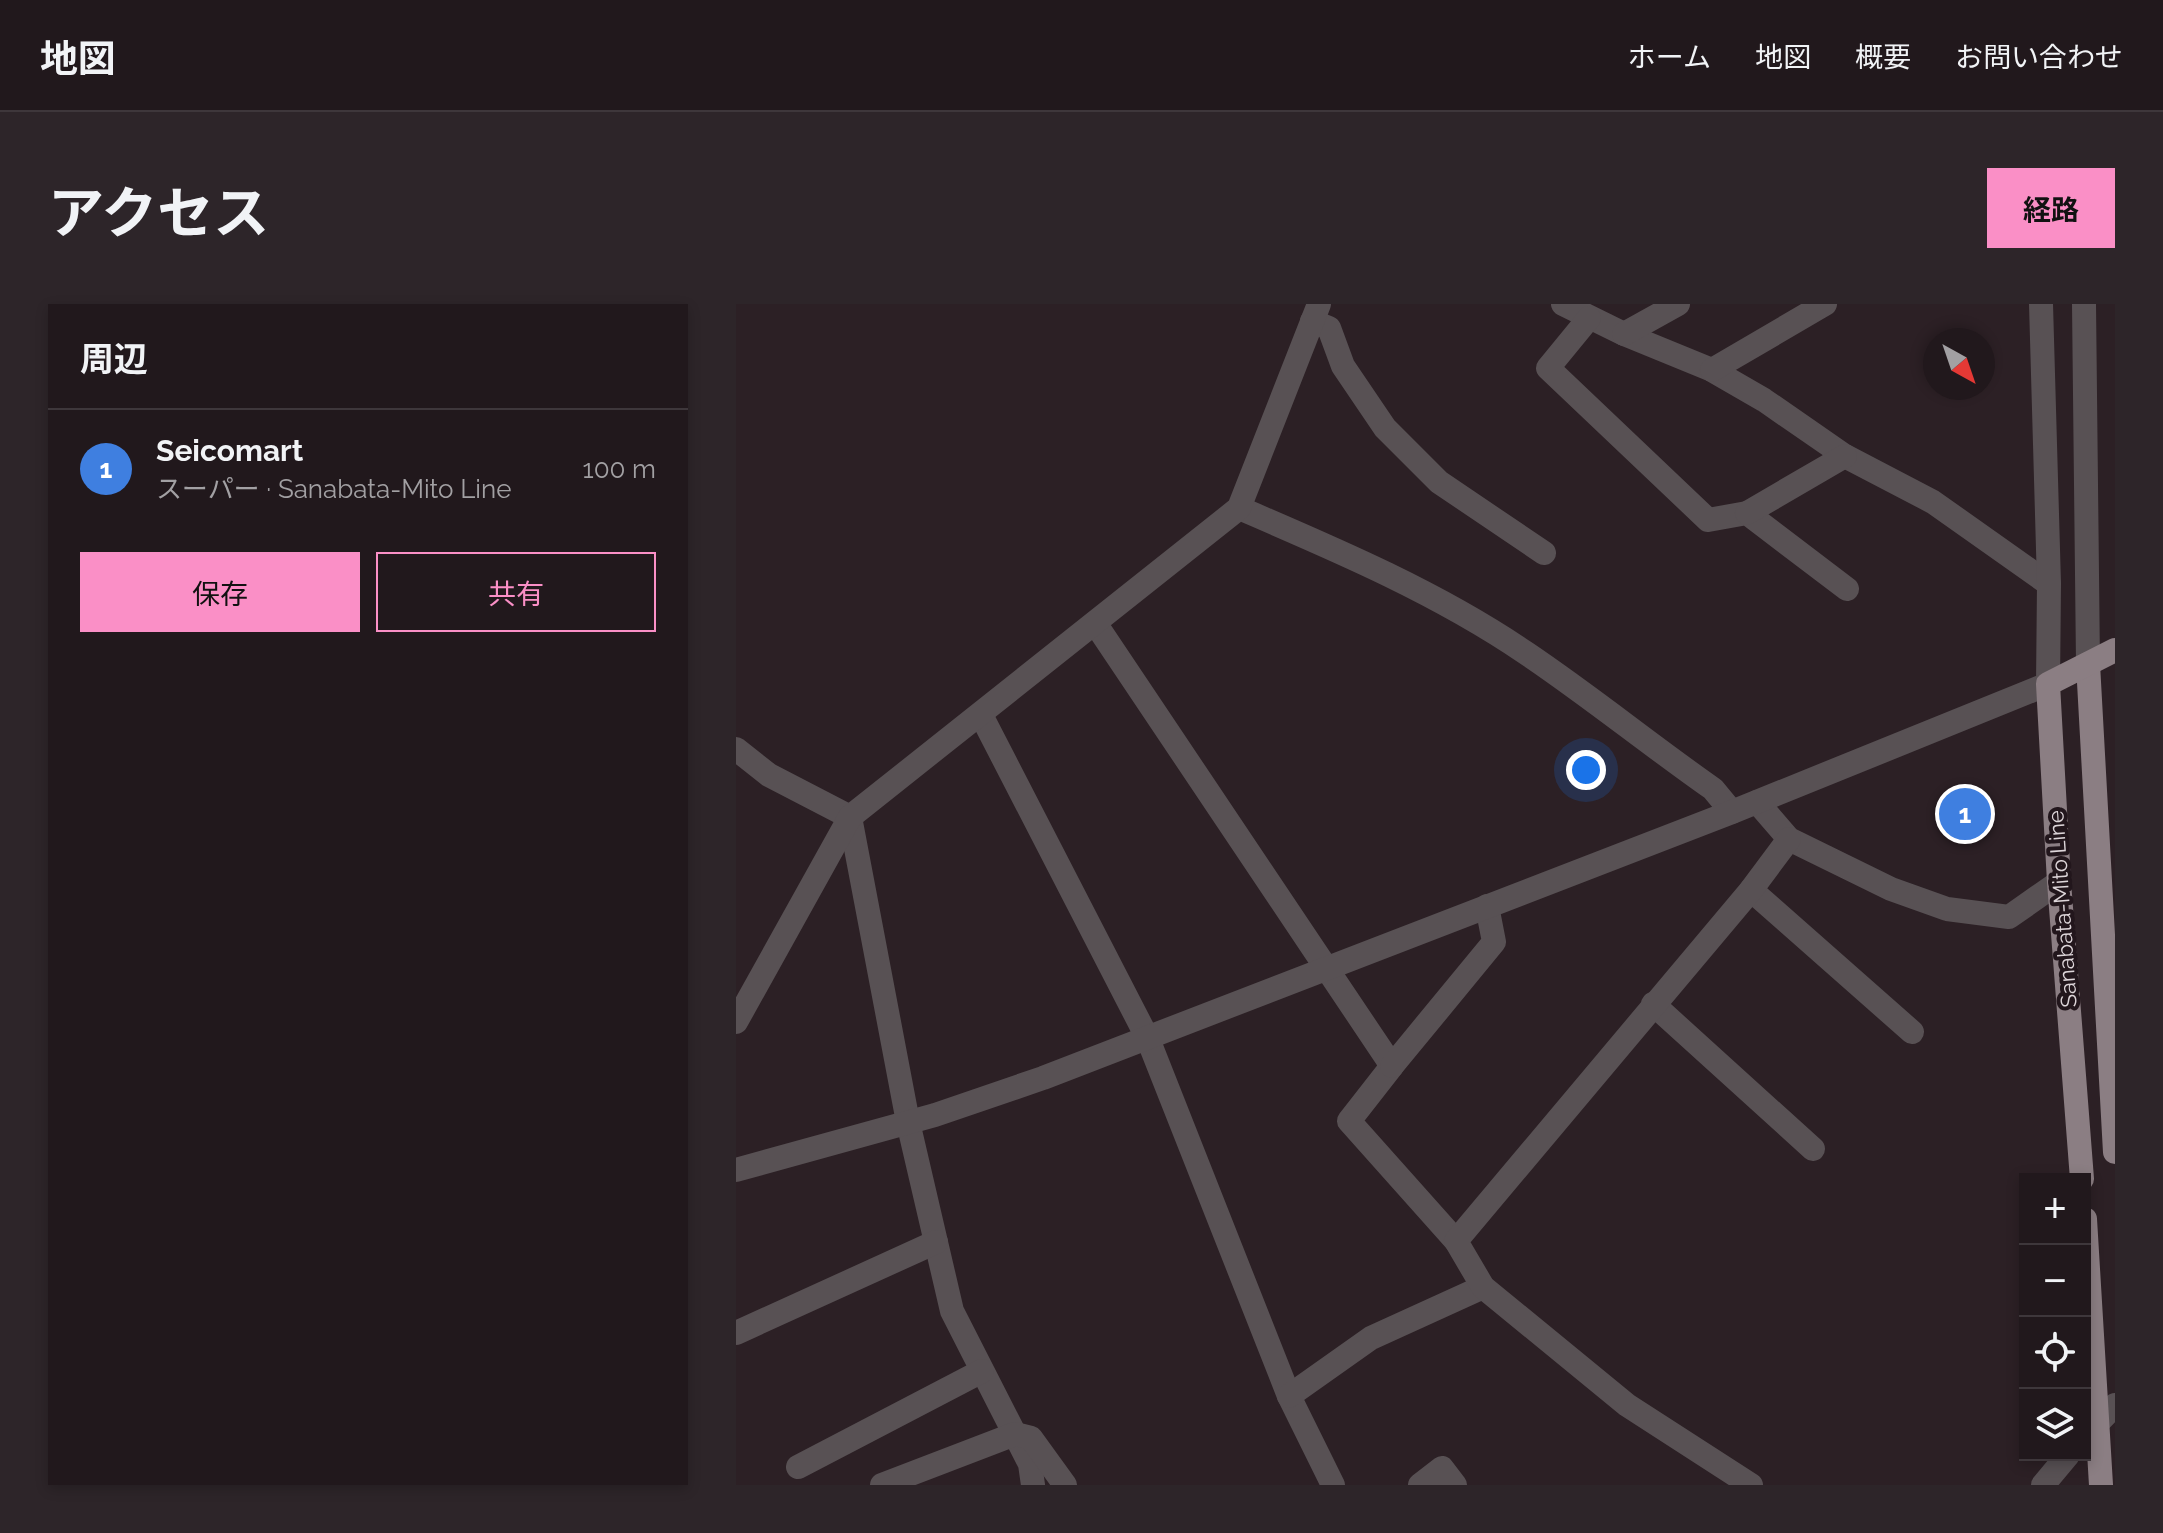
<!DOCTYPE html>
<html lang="ja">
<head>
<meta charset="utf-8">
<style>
	body { margin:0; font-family:Raleway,"Noto Sans JP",sans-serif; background:#2d2529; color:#f1f3f6 }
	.controls { position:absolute; right:24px; bottom:24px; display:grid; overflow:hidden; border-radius:0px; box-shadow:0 4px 12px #0003 }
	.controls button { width:72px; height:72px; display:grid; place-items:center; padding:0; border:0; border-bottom:2px solid #3e373b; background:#21181c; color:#f1f3f6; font:40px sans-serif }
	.compass { position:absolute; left:1187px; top:24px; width:72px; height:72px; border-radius:50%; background:#21181c; box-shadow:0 4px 12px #0003; rotate:140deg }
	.you { position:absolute; left:850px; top:466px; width:28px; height:28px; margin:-20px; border:6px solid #fff; border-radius:50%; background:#1a73e8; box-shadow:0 0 0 12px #1a73e833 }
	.badge { display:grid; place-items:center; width:52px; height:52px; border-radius:50%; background:#fa8fc6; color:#fff; font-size:26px; font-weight:700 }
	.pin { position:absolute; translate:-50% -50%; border:4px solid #fff; box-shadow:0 2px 8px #0006 }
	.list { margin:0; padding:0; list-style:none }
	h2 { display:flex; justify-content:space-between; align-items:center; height:104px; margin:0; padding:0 32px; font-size:34px }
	h2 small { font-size:26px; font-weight:400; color:#a2a0a3 }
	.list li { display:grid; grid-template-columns:52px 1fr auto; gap:24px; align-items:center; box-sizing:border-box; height:120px; padding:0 32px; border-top:2px solid #3e373b }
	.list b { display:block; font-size:30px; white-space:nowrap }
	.list p { margin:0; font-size:26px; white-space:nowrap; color:#a2a0a3 }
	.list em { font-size:26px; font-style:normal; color:#a2a0a3 }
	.actions { display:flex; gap:16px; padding:24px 32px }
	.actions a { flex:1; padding:18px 0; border:2px solid #fa8fc6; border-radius:0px; text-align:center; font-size:28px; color:#fa8fc6 }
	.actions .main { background:#fa8fc6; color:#111 }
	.icon { flex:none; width:44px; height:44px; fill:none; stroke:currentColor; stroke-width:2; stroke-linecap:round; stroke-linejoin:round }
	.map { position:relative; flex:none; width:1379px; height:1181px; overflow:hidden; border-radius:0px }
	header { display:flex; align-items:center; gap:48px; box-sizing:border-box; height:112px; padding:0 40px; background:#21181c; border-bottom:2px solid #3e373b }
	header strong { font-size:38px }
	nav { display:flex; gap:44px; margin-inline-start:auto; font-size:28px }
	.intro { display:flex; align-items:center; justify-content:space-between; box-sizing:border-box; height:192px; padding:0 48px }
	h1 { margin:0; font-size:56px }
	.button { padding:20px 36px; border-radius:0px; background:#fa8fc6; color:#111; font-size:28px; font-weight:700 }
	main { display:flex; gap:48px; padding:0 48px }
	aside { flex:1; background:#21181c; border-radius:0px; box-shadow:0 4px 12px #0003 }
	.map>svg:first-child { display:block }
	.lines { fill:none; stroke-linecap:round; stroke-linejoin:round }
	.minor { stroke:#585154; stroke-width:24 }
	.major { stroke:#8b7e83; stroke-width:24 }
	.labels { text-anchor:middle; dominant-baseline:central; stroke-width:8; stroke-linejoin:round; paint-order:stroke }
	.street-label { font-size:22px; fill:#ddd5d9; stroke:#22161c }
</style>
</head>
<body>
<header>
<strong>地図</strong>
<nav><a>ホーム</a><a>地図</a><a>概要</a><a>お問い合わせ</a></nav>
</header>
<div class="intro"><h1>アクセス</h1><a class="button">経路</a></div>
<main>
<aside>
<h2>周辺<small></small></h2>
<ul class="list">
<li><span class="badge" style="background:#3f7fe0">1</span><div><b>Seicomart</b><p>スーパー · Sanabata-Mito Line</p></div><em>100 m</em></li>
</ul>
<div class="actions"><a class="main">保存</a><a>共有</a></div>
</aside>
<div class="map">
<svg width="1379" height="1181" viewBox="0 0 1379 1181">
	<rect width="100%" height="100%" fill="#2c2025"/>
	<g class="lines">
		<g class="minor">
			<polyline points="827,0 888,30 976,66 1028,96 1109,152 1197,198 1313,280"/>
			<polyline points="1348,0 1352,360"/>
			<polyline points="853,14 812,64 972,216 1011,209 1111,285"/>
			<polyline points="576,17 593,24 607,62 649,124 703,178 808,249"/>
			<polyline points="888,30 942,0"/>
			<polyline points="976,66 1089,0"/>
			<path d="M503 204C601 246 702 289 790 349 854 392 914 441 977 485L996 508"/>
			<polyline points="1011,209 1109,152"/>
			<polyline points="359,319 656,762 613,817 720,937"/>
			<polyline points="245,411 412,735 553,1092 597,1181"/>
			<polyline points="0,445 33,471 114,513"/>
			<polyline points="1021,498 1053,535 1155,585 1211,605 1273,613 1323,578"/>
			<polyline points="114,513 172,818 216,1007 294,1160 297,1181"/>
			<polyline points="1015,586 1176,728"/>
			<polyline points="917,700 1077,845"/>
			<polyline points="0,718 114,513 503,204 583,0"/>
			<polyline points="656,762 758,638 751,602"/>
			<polyline points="0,866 199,811 307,774 996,508 1312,380 1313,280 1305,0"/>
			<polyline points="0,1029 200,938"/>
			<polyline points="553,1092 635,1034 747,983"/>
			<polyline points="1349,1132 1379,1101"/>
			<polyline points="62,1163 246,1067"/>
			<polyline points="146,1181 279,1130 295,1134 329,1181"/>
			<polyline points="684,1181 706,1164 719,1181"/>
			<polyline points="1015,1181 891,1101 747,983 720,937 1015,586 1053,535"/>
			<polyline points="1307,1181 1332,1151"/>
		</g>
		<g class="major">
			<polyline points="1352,360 1379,848"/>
			<polyline points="1346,875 1323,578 1312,380 1379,346"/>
			<polyline points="1349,915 1365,1181"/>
		</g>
	</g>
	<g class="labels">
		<g class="street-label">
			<text transform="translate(1326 605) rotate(-94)">Sanabata-Mito Line</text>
		</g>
	</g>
</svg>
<div class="controls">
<button>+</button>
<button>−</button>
<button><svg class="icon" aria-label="locate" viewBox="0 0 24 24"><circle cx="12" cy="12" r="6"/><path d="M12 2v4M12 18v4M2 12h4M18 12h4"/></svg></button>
<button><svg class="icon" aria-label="layers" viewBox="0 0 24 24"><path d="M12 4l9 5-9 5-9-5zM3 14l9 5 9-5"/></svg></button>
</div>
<svg class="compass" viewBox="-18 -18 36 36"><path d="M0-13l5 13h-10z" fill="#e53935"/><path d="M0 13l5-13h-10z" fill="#a2a0a3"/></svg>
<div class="you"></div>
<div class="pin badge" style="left:1229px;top:510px;background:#3f7fe0">1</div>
</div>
</main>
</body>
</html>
